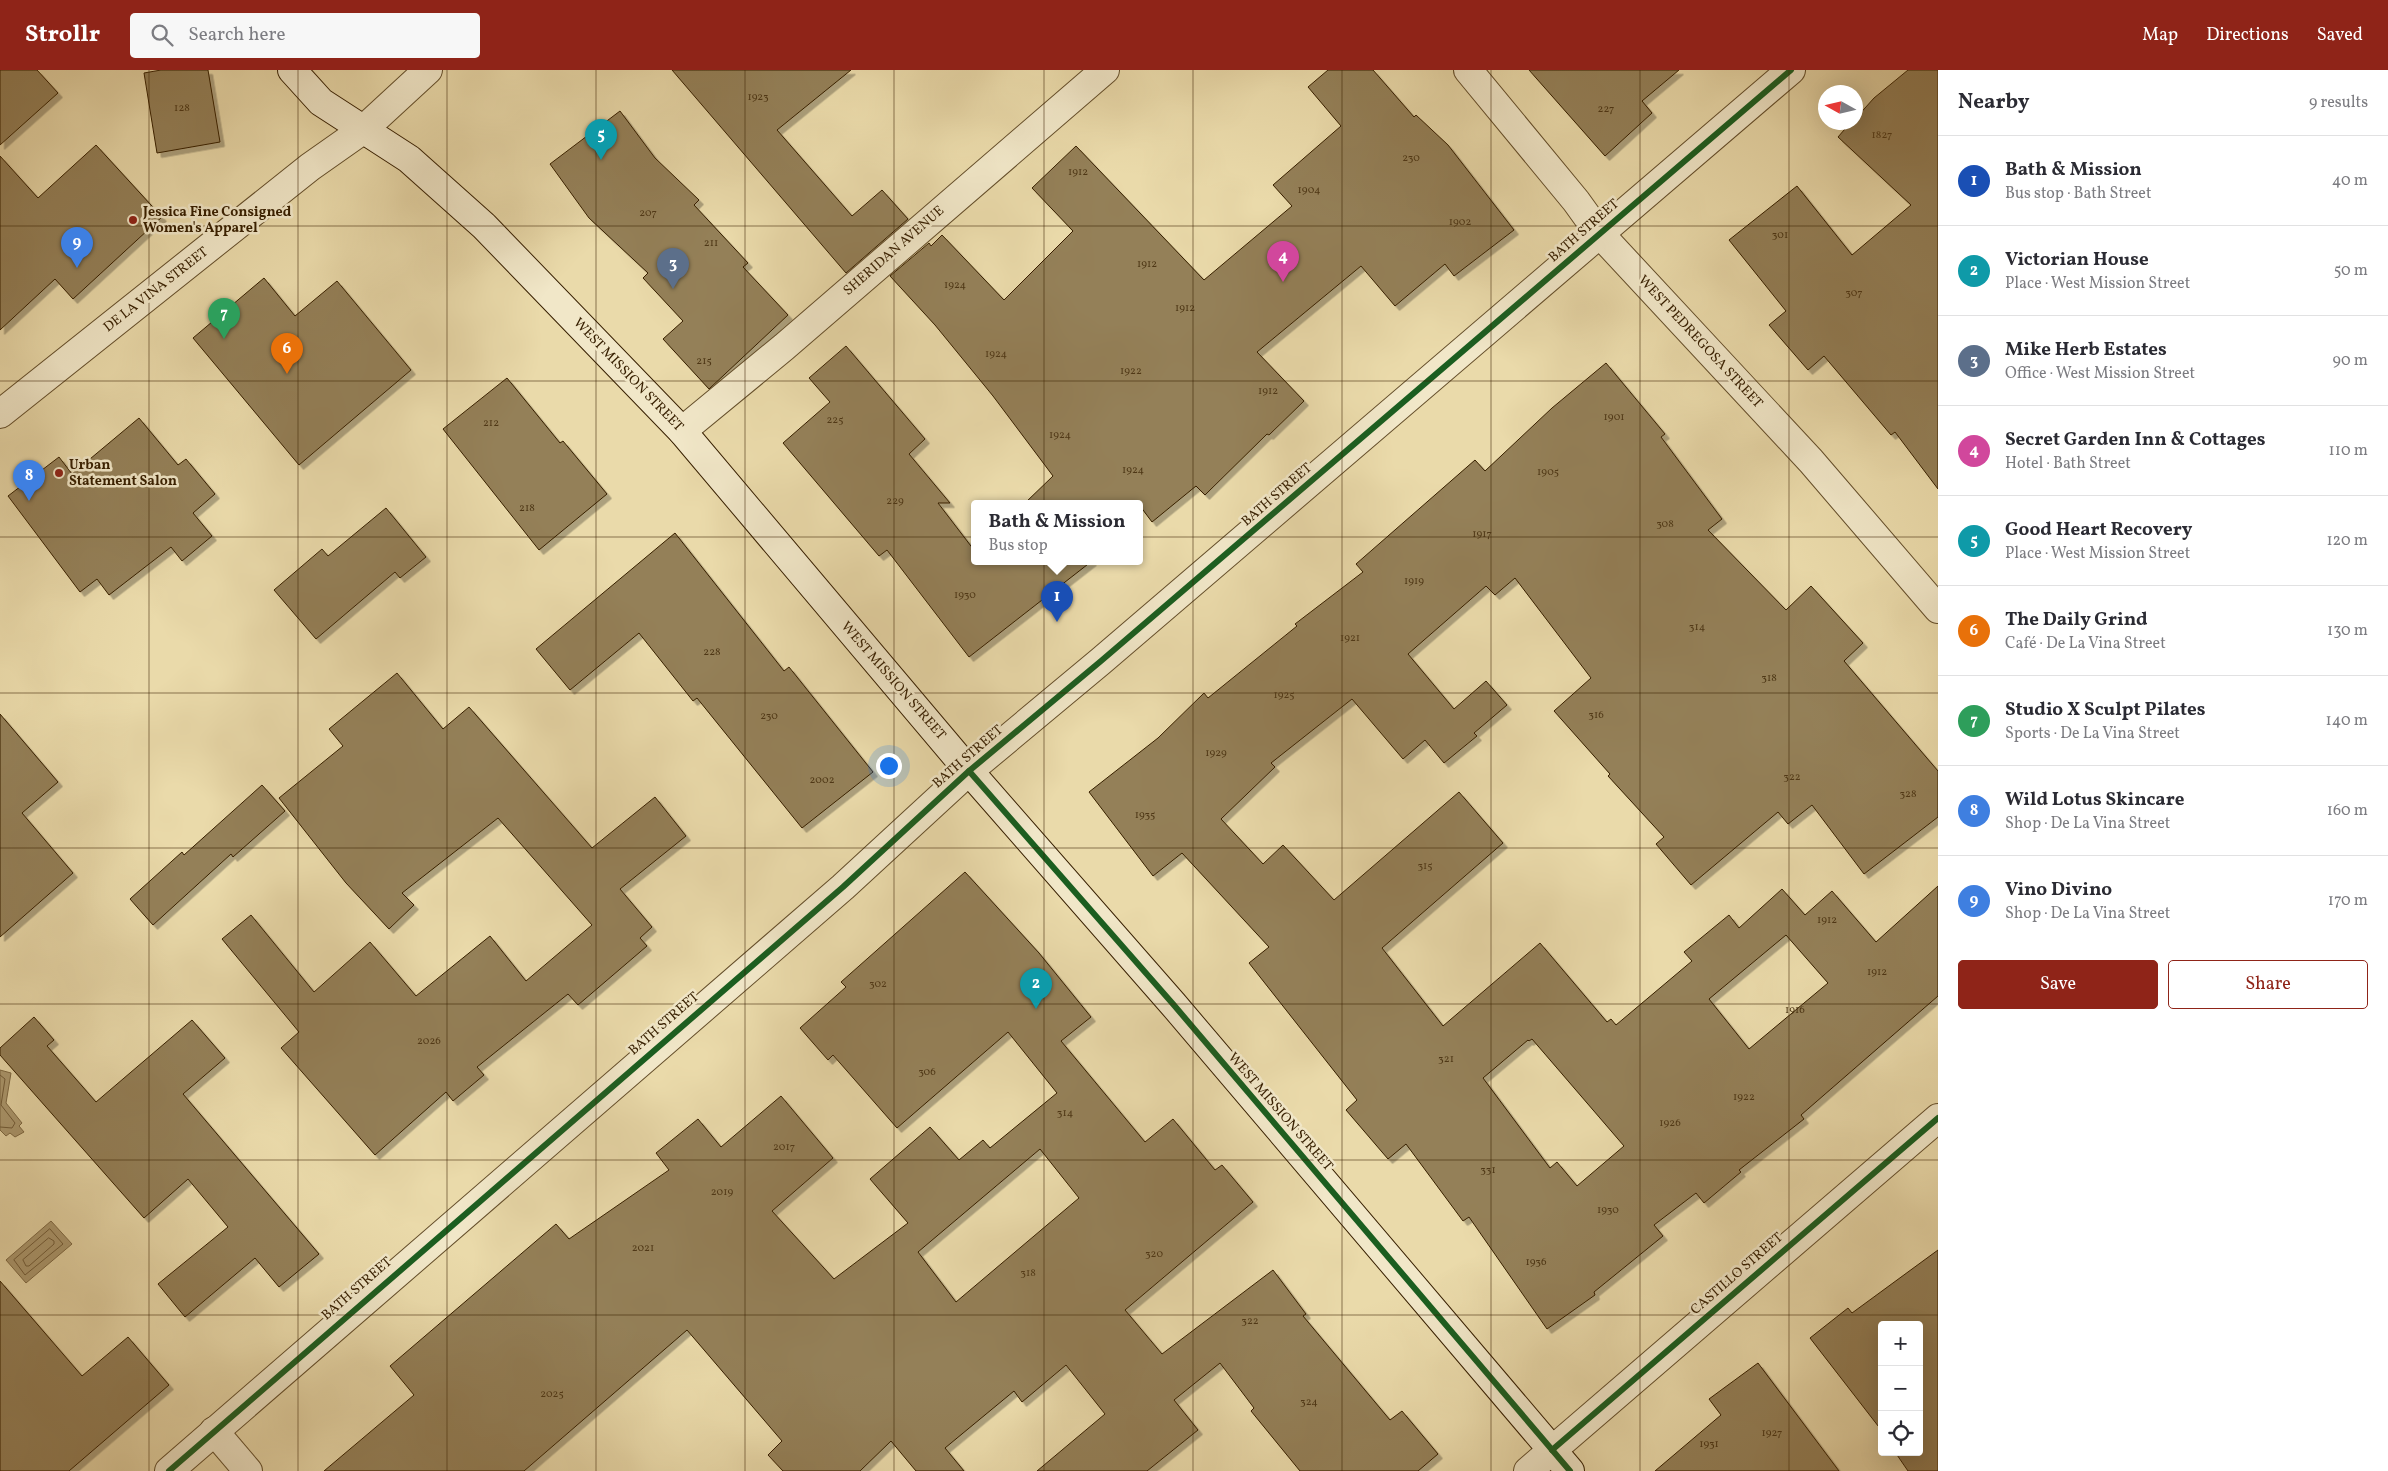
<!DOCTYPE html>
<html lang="en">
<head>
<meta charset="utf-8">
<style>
	body { margin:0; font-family:Vollkorn,serif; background:#f7f7f7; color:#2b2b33 }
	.controls { position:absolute; right:15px; bottom:15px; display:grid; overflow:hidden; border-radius:5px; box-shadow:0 5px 20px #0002 }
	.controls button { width:45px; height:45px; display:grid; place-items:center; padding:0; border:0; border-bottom:1px solid #e1e1e2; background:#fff; color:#2b2b33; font:25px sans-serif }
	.compass { position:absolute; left:1818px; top:15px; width:45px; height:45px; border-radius:50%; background:#fff; box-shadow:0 5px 20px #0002; rotate:278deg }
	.you { position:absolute; left:888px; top:695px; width:18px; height:18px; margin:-12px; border:4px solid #fff; border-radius:50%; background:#1a73e8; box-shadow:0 0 0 8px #1a73e833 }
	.badge { display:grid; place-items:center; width:32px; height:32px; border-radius:50%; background:#8f2418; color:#fff; font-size:16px; font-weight:700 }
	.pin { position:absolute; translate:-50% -41px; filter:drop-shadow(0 1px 2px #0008) }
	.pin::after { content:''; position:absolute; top:26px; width:18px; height:15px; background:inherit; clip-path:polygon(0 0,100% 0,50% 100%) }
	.popup { position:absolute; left:971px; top:430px; width:172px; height:65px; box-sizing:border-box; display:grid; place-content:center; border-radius:5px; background:#fff; filter:drop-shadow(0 1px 4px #0005); font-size:16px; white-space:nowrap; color:#7c7c81 }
	.popup b { font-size:19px; color:#2b2b33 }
	.popup::after { content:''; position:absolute; left:50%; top:100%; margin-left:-10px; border:10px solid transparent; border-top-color:#fff }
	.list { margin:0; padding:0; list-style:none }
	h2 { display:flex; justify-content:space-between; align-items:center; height:65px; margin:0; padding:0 20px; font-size:21px }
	h2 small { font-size:16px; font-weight:400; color:#7c7c81 }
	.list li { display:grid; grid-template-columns:32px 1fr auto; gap:15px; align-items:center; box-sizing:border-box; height:90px; padding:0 20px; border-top:1px solid #e1e1e2 }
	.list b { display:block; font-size:19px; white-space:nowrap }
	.list p { margin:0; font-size:16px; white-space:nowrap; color:#7c7c81 }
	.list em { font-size:16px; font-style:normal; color:#7c7c81 }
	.actions { display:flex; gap:10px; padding:15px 20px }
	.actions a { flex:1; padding:11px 0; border:1px solid #8f2418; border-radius:5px; text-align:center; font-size:18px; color:#8f2418 }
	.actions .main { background:#8f2418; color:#fff }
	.icon { flex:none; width:28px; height:28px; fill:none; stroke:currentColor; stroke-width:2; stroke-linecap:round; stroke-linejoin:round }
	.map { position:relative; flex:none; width:1938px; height:1401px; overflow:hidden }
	header { display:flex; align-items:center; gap:30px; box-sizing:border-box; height:70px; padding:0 25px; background:#8f2418; color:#fff }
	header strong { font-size:24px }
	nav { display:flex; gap:28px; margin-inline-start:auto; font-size:18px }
	.search { width:350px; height:45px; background:#f7f7f7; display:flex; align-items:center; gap:12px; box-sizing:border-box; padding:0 18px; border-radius:5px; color:#7c7c81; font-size:19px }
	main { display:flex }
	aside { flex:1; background:#fff }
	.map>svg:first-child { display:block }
	.water { fill:#ad9a70; stroke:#7e6943 }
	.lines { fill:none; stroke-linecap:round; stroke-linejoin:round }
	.shore { stroke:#725c38; stroke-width:1 }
	.building { fill:#948058; stroke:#371f00; fill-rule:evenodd; filter:url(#shadow) }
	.minor-casing { stroke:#644e2a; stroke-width:30 }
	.tertiary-casing { stroke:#644e2a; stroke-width:30 }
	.secondary-casing { stroke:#371f00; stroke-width:30 }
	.minor { stroke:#f1e7c8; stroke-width:28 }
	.tertiary { stroke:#f1e7c8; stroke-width:28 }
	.secondary { stroke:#f1e7c8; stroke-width:28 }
	.cycleway-casing { stroke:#f1e7c8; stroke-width:9 }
	.cycleway { stroke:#1b5e20; stroke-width:6 }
	.grid { fill:none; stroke:#371f00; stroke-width:1; stroke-opacity:0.55 }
	.poi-dot { fill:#8f2418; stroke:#f1e7c8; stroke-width:2 }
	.labels { text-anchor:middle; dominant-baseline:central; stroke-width:5; stroke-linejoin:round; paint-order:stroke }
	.number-label { font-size:11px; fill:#4e3716 }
	.poi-label { font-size:14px; font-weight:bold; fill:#371f00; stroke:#f1e7c8; text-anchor:start }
	.street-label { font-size:14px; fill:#371f00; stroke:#f1e7c8 }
</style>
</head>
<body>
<header>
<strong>Strollr</strong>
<div class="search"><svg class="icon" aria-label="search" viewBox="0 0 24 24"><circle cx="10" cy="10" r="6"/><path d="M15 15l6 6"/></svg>Search here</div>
<nav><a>Map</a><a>Directions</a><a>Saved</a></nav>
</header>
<main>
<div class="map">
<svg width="1938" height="1401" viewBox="0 0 1938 1401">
	<defs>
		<filter id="shadow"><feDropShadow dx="4.5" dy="4.5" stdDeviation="0" flood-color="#0004"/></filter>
	</defs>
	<rect width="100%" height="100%" fill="#eadaaa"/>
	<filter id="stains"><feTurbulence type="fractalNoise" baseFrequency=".004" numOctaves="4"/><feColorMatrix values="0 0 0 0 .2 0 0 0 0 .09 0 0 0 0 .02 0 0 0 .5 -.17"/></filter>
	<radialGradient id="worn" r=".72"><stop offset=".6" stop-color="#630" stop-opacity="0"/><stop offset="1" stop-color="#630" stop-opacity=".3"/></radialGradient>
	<g class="water">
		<polygon points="0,1000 11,1003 6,1033 22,1053 19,1056 24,1062 15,1067 10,1063 6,1066 0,1060"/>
		<polygon points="51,1151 72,1174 26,1213 6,1190"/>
	</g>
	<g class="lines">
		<g class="shore">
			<polyline points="0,1005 5,1009 1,1035 15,1053 12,1058 0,1057"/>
			<polygon points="50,1159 63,1174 25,1205 14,1190"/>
			<polygon points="49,1168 54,1171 54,1174 29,1196 26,1196 23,1190"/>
		</g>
	</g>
	<g class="building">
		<polygon points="0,0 37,0 58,23 0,75"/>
		<polygon points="161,0 208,0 220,72 157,83 144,3"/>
		<polygon points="672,0 851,0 777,60 852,146 882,120 908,149 846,203"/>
		<polygon points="1328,0 1373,0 1414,47 1416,45 1448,75 1514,160 1454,206 1445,194 1395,236 1361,196 1257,282 1304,331 1269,365 1267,364 1205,425 1196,416 1152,452 1140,436 1140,433 1025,433 1053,406 993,326 935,255 890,206 929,173 931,176 942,165 1004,230 1073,161 1032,118 1076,76 1204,210 1292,136 1273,115 1341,56 1308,17"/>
		<polygon points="1529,0 1679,0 1642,31 1652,43 1605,86"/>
		<polygon points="1908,0 1938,0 1938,419 1895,362 1891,365 1824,286 1808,300 1769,255 1786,241 1729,170 1797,116 1852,185 1911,135 1838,67 1851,52 1856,52 1856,48 1874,28"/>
		<polygon points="620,41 655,88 699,130 694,135 748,193 743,197 788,245 709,319 663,269 683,251 643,208 648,203 589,148 550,94"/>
		<polygon points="96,75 162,147 73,229 55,209 0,260 0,86 38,128"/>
		<polygon points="264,208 295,246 337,211 411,300 299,395 193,268"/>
		<polygon points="846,276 925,369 909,384 950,433 938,433 974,480 974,491 1092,491 969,587 887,480 879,486 783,373 830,332 809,308"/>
		<path d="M1606 293 1665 364 1661 367 1722 449 1708 460 1786 540 1811 516 1863 573 1844 591 1938 701V747L1864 804 1812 735 1788 754 1778 742 1691 815 1656 774 1664 767 1608 706 1610 704 1554 641 1591 608 1515 508 1495 525 1486 516 1408 584 1454 639 1486 611 1507 635 1474 663 1477 666 1444 693 1425 670 1403 689 1352 629 1271 693 1275 697 1221 749 1263 794 1283 775 1334 830 1459 722 1503 773 1382 878 1443 956 1540 873 1607 952 1611 949 1616 955 1692 891 1684 882 1729 845 1739 858 1782 819 1805 845 1832 821 1876 872 1938 816V926L1801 1045 1804 1049 1739 1100 1741 1102 1704 1133 1696 1123 1654 1155 1663 1166 1594 1222 1595 1225 1547 1259 1469 1147 1463 1151 1406 1074 1388 1089 1346 1040 1357 1030 1249 893 1269 877 1182 783 1153 806 1089 722 1158 668 1204 623 1208 628 1297 556 1295 554 1363 502 1356 494 1475 390 1485 401 1552 338ZM1786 865 1828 913 1749 979 1709 929ZM1532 969 1624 1076 1577 1116 1557 1092 1550 1098 1483 1008 1528 970 1529 971Z"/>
		<polygon points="507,308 560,373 563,371 607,424 539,480 443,359"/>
		<polygon points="139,348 178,395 186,389 215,424 193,443 212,466 182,491 171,477 109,525 97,509 80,522 8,426 59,387 72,404"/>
		<polygon points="386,438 426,487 400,508 395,502 316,569 274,520 322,479 328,486"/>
		<polygon points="675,463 784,601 789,597 873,702 802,758 697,628 693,631 639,563 570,620 536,579"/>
		<polygon points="397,603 443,659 469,637 592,778 655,727 686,766 620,819 652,857 640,868 647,876 578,935 568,924 477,997 484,1005 453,1031 446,1022 375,1085 281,978 299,962 222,869 251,845 314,922 370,872 416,926 490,866 526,911 592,855 498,748 402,823 414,835 389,859 346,813 279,728 343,676 329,659"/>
		<polygon points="0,644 58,712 22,743 73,803 0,867"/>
		<polygon points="262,715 285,741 233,787 231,784 153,855 130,829 182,782 184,785"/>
		<path d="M965 802 1039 883 1091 947 1061 971 1145 1072 1173 1049 1215 1100 1222 1095 1253 1132 1125 1240 1162 1284 1273 1200 1306 1244 1303 1246 1390 1350 1402 1341 1438 1384 1418 1401H1300L1251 1341 1254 1338 1220 1293 1174 1330 1198 1360 1147 1401H1037L1105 1344 1066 1295 1022 1332 1014 1321 945 1378 964 1401H916L891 1371 860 1401H783L768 1385 782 1371 687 1260 524 1401H324L414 1325 390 1296 556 1154 569 1169 669 1100 656 1083 698 1049 721 1077 781 1026 833 1088 772 1141 834 1209 908 1153 870 1109 930 1057 959 1090 983 1070 990 1078 1057 1023 1008 962 897 1058 833 985 828 990 800 958 846 917 841 912ZM1040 1079 1079 1128 956 1232 918 1182Z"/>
		<polygon points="34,947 54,970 47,976 96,1032 192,950 225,988 183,1024 319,1184 279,1217 255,1188 185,1247 158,1214 228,1157 188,1109 144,1148 0,985 0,978"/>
		<polygon points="1938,1180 1938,1401 1908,1401 1895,1382 1919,1382 1919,1255 1882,1255 1882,1361 1810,1268 1848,1238 1852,1243"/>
		<polygon points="0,1211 82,1306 128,1267 169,1315 69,1401 0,1401"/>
		<polygon points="1758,1293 1839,1401 1655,1401 1721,1345 1709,1329"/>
	</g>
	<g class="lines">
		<defs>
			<g id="minor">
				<polyline points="1468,0 1576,131 1599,163 1811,391 1938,539"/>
				<polyline points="682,361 784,277 1105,0"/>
				<polyline points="214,1361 248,1401"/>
				<polyline points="169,1401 843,817 969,701 1101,591 1791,0"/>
				<polyline points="1528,1401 1938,1048"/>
			</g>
			<polyline id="tertiary" points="0,344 310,97 364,59 428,0"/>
			<polyline id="secondary" points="292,0 321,32 409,89 484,156 682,361 969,701 1173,934 1570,1401"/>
		</defs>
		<use href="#minor" class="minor-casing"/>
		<use href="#tertiary" class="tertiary-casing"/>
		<use href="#secondary" class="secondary-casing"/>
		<use href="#minor" class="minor"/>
		<use href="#tertiary" class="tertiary"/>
		<use href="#secondary" class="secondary"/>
		<defs>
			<g id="cycleway">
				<polyline points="969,701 1173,934 1570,1401"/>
				<polyline points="1552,1380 1938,1048"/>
				<polyline points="169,1401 843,817 969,701 1101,591 1791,0"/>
			</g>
		</defs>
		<use href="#cycleway" class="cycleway-casing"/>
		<use href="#cycleway" class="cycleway"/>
	</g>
	<path class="grid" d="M149 0V1401M298 0V1401M447 0V1401M596 0V1401M745 0V1401M894 0V1401M1044 0V1401M1193 0V1401M1342 0V1401M1491 0V1401M1640 0V1401M1789 0V1401M0 156H1938M0 311H1938M0 467H1938M0 623H1938M0 778H1938M0 934H1938M0 1090H1938M0 1245H1938"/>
	<g class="poi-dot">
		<circle cx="133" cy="150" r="5"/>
		<circle cx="59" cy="403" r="5"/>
	</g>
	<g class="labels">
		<g class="number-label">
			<text x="758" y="27">1923</text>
			<text x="182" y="38">128</text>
			<text x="1606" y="39">227</text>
			<text x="1882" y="65">1827</text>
			<text x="1411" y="88">230</text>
			<text x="1078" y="102">1912</text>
			<text x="1309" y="120">1904</text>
			<text x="648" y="143">207</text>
			<text x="1460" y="152">1902</text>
			<text x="1780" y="165">301</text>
			<text x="711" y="173">211</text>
			<text x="1147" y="194">1912</text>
			<text x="955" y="215">1924</text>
			<text x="1854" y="223">307</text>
			<text x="1185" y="238">1912</text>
			<text x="996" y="284">1924</text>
			<text x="704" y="291">215</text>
			<text x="1131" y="301">1922</text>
			<text x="1268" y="321">1912</text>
			<text x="1614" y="347">1901</text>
			<text x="835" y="350">225</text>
			<text x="491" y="353">212</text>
			<text x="1060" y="365">1924</text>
			<text x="1133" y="400">1924</text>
			<text x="1548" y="402">1905</text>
			<text x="895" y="431">229</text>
			<text x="527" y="438">218</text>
			<text x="1665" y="454">308</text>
			<text x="1482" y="464">1917</text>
			<text x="1414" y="511">1919</text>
			<text x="965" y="525">1930</text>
			<text x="1697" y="557">314</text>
			<text x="1350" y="568">1921</text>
			<text x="712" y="582">228</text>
			<text x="1769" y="608">318</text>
			<text x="1284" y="625">1925</text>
			<text x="1596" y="645">316</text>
			<text x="769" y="646">230</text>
			<text x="1216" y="683">1929</text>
			<text x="1792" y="707">322</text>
			<text x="822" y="710">2002</text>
			<text x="1908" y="724">328</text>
			<text x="1145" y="745">1935</text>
			<text x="1425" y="796">315</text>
			<text x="1827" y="850">1912</text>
			<text x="1877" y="902">1912</text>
			<text x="878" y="914">302</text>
			<text x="1795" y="940">1916</text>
			<text x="429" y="971">2026</text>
			<text x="1446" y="989">321</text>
			<text x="927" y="1002">306</text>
			<text x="1744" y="1027">1922</text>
			<text x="1065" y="1043">314</text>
			<text x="1670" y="1053">1926</text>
			<text x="784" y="1077">2017</text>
			<text x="1488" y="1100">331</text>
			<text x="722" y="1122">2019</text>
			<text x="1608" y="1140">1930</text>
			<text x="643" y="1178">2021</text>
			<text x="1154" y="1184">320</text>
			<text x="1536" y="1192">1936</text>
			<text x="1028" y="1203">318</text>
			<text x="1250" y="1251">322</text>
			<text x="552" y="1324">2025</text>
			<text x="1309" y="1332">324</text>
			<text x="1772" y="1363">1927</text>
			<text x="1709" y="1374">1931</text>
		</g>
		<g class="poi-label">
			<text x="143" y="142">Jessica Fine Consigned<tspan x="143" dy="16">Women's Apparel</tspan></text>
			<text x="69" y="395">Urban<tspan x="69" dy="16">Statement Salon</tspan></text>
		</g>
		<g class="street-label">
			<text transform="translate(1584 161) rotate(-41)">BATH STREET</text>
			<text transform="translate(894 181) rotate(-41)">SHERIDAN AVENUE</text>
			<text transform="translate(156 220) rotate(-38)">DE LA VINA STREET</text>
			<text transform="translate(1700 272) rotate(47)">WEST PEDREGOSA STREET</text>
			<text transform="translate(628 305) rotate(46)">WEST MISSION STREET</text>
			<text transform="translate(1277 425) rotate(-41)">BATH STREET</text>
			<text transform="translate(893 611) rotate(49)">WEST MISSION STREET</text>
			<text transform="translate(968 687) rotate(-41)">BATH STREET</text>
			<text transform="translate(664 954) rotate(-41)">BATH STREET</text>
			<text transform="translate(1280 1042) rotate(49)">WEST MISSION STREET</text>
			<text transform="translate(1737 1204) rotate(-41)">CASTILLO STREET</text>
			<text transform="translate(357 1219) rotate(-41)">BATH STREET</text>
		</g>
	</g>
	<rect width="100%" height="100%" filter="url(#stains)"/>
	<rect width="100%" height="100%" fill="url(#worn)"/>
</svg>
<div class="controls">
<button>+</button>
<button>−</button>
<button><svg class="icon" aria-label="locate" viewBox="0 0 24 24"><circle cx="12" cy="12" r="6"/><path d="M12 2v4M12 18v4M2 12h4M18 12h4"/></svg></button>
</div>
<svg class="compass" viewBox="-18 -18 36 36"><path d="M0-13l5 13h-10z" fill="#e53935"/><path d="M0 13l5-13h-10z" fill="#7c7c81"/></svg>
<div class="you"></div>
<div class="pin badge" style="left:1057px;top:552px;background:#1a4fb4">1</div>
<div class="popup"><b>Bath &amp; Mission</b>Bus stop</div>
<div class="pin badge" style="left:1036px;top:939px;background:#0f9aa8">2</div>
<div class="pin badge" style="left:673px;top:219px;background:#5c6f8a">3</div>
<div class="pin badge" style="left:1283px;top:212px;background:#d1479c">4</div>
<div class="pin badge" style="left:601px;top:90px;background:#0f9aa8">5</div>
<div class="pin badge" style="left:287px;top:304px;background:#e8710a">6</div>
<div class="pin badge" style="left:224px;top:269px;background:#2e9e5b">7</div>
<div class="pin badge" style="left:29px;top:431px;background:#3f7fe0">8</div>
<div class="pin badge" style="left:77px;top:198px;background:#3f7fe0">9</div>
</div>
<aside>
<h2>Nearby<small>9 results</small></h2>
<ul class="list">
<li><span class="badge" style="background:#1a4fb4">1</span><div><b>Bath &amp; Mission</b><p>Bus stop · Bath Street</p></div><em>40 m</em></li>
<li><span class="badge" style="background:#0f9aa8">2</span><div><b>Victorian House</b><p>Place · West Mission Street</p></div><em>50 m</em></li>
<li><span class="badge" style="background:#5c6f8a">3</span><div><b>Mike Herb Estates</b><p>Office · West Mission Street</p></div><em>90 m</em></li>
<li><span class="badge" style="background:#d1479c">4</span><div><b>Secret Garden Inn &amp; Cottages</b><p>Hotel · Bath Street</p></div><em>110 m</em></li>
<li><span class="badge" style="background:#0f9aa8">5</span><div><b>Good Heart Recovery</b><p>Place · West Mission Street</p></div><em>120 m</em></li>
<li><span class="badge" style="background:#e8710a">6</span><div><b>The Daily Grind</b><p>Café · De La Vina Street</p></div><em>130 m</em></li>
<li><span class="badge" style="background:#2e9e5b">7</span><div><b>Studio X Sculpt Pilates</b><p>Sports · De La Vina Street</p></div><em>140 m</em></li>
<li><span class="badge" style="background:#3f7fe0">8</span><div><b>Wild Lotus Skincare</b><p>Shop · De La Vina Street</p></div><em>160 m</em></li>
<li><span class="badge" style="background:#3f7fe0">9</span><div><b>Vino Divino</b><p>Shop · De La Vina Street</p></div><em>170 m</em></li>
</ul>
<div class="actions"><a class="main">Save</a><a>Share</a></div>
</aside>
</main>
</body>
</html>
